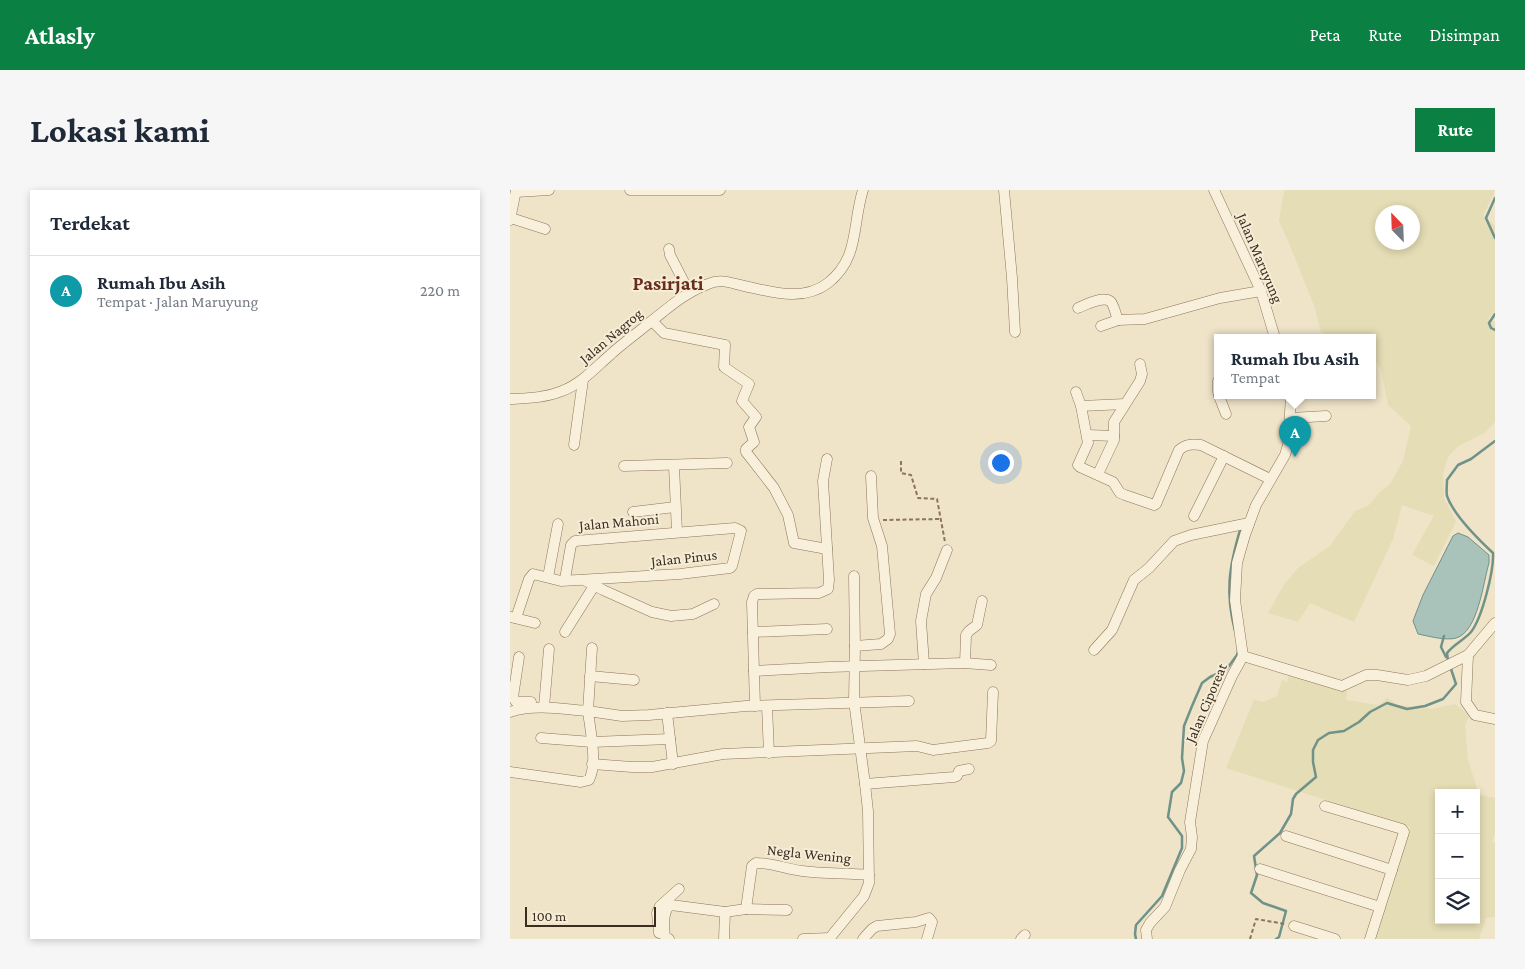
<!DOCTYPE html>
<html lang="id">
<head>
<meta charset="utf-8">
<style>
	body { margin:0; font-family:"Crimson Pro",serif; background:#f6f6f7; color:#1f2937 }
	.controls { position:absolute; right:15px; bottom:15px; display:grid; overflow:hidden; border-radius:0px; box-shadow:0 2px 8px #0003 }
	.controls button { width:45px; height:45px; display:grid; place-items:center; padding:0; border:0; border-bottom:1px solid #e0e1e3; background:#fff; color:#1f2937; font:25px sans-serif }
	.compass { position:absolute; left:865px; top:15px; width:45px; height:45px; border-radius:50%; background:#fff; box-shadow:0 2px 8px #0003; rotate:337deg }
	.scale { position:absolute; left:15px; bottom:12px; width:131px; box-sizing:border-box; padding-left:5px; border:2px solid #3c2d20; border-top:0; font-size:14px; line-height:18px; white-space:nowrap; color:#3c2d20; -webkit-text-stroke:4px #f6edd7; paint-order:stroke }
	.you { position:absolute; left:490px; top:272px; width:18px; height:18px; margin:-12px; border:4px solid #fff; border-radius:50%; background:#1a73e8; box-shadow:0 0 0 8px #1a73e833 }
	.badge { display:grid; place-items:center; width:32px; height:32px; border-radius:50%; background:#0b8043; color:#fff; font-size:16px; font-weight:700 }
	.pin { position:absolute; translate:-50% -41px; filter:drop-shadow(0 1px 2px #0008) }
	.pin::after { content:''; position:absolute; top:26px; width:18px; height:15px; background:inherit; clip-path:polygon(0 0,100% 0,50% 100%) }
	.popup { position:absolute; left:704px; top:144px; width:162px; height:65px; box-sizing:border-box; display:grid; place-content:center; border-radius:0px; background:#fff; filter:drop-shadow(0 1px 4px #0005); font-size:16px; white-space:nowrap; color:#747a83 }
	.popup b { font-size:19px; color:#1f2937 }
	.popup::after { content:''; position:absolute; left:50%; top:100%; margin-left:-10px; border:10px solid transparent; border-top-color:#fff }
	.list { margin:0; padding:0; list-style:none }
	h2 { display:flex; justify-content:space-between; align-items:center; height:65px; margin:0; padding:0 20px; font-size:21px }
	h2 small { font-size:16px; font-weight:400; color:#747a83 }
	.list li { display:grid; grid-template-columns:32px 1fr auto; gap:15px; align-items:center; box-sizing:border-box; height:70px; padding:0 20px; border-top:1px solid #e0e1e3 }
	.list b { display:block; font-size:19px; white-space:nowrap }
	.list p { margin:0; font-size:16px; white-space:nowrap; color:#747a83 }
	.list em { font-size:16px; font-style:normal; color:#747a83 }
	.icon { flex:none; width:28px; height:28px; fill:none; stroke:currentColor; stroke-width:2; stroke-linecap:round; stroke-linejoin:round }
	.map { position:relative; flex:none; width:985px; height:749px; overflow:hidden; border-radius:0px }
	header { display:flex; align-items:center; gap:30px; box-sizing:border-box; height:70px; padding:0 25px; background:#0b8043; color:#fff }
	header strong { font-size:24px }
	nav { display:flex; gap:28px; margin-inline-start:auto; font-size:18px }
	.intro { display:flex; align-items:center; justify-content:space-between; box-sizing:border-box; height:120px; padding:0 30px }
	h1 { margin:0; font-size:35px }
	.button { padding:12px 22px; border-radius:0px; background:#0b8043; color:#fff; font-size:18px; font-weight:700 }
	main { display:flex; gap:30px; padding:0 30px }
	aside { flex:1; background:#fff; border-radius:0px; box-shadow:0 2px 8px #0003 }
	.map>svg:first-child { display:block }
	.farmland { fill:#e5ddb5; fill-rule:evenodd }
	.water { fill:#a9c3bb; stroke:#6f9289 }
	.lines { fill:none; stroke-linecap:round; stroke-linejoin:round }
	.stream { stroke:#6f9289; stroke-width:2.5 }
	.minor-casing { stroke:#8c755c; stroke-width:11 }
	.path { stroke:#8c755c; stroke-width:2; stroke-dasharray:4 2.5; stroke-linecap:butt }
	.minor { stroke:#f9f0db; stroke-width:10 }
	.labels { text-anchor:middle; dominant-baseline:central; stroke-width:4; stroke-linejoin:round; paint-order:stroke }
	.street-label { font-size:15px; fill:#3c2d20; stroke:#f6edd7 }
	.district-label { font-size:20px; font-weight:bold; fill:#692d1f; stroke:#f6edd7 }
</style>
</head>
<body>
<header>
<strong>Atlasly</strong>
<nav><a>Peta</a><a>Rute</a><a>Disimpan</a></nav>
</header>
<div class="intro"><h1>Lokasi kami</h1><a class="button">Rute</a></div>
<main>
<aside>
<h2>Terdekat<small></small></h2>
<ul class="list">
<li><span class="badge" style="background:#0f9aa8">A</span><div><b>Rumah Ibu Asih</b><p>Tempat · Jalan Maruyung</p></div><em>220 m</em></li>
</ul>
</aside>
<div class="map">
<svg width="985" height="749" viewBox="0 0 985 749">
	<rect width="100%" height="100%" fill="#efe3c8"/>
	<g class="farmland">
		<path d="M775 0H985L973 26 985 36V120L978 129 985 132V232L974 243 947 257 938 267 933 283 934 308 946 331 924 376 902 365 924 326 892 315 883 349 844 432 800 413 788 432 758 423 774 395 788 378 820 356 845 321 858 316 869 303 880 294 893 271 901 236 878 215 871 179 863 168 862 148H825L811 142 805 118 779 53 769 31 773 6ZM872 22H902V52H872Z"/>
		<path d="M779 484 837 500 836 510 869 515 877 508 888 515 922 519 945 514 959 525 955 536 958 570 969 605 985 608V642L982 652 985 653V727L976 728 969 749H865L900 637 716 578 744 510 754 512 767 506 772 490 777 492ZM929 603H966V730H929Z"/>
	</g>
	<path class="water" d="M948 343 958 347 979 365V373C973 393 968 442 946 448 936 451 918 446 908 444L903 431 913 405 943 346Z"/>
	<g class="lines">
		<g class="stream">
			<polyline points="985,8 976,28 985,48"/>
			<polyline points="985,124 979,133 981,138 985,140"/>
			<path d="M725 441C715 402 719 378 730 340"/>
			<polyline points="934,446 931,457 936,467"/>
			<path d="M938 471 937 463C944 454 954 450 961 442 972 428 984 381 983 363 968 349 944 326 937 306 936 302 937 295 937 290L948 275 961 269 985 251"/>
			<polyline points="626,749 625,744 626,735 652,706 672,658 672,646 658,627 662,602 671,593 674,581 672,568 674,536 682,516 692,493 700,487 716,480 727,465 728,461"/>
			<polyline points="766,749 769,747 776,721 753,713 741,703 747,685 744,666 770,643 781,624 783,609 786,604 806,587 803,572 803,560 808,550 819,543 834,541 849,532 860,522 877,513 897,519 915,516 933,509 946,494 940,476"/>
		</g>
		<defs>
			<g id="minor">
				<polyline points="120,0 210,0"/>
				<polyline points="494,0 502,88 505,142"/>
				<polyline points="704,0 751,101 765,148"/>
				<polyline points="6,2 39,0"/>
				<polyline points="1,28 35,39"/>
				<polyline points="0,30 6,0"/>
				<polyline points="159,59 160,65 179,102"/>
				<path d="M568 118C575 115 592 106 600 111 604 114 606 126 608 130"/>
				<polyline points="142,131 154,143 215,155 214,177 239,194 232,211 246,227 239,237 244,252 236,259 236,262 264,298 278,325 284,353 317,359"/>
				<polyline points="591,136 608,130 635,129 710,108 751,101"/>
				<polyline points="708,191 708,202"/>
				<path d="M566 202 571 216 578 253 568 275 570 277 603 292 610 303 615 305 644 315 646 314 669 260C676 254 682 254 691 255L760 289"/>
				<polyline points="709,206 716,224"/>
				<path d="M0 209C18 208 35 208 52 201 71 194 85 178 100 165 112 154 126 144 138 134 157 119 174 103 198 94 210 89 218 92 230 95 259 101 292 113 318 93 350 68 342 34 353 0"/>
				<polyline points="571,216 615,214"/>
				<polyline points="781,228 816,226"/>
				<polyline points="578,245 604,246"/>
				<polyline points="64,255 73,190"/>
				<polyline points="114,276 217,273"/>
				<polyline points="164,276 167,342"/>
				<polyline points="588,284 604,250 604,232 630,191 632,184 630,174"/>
				<polyline points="123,322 165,317"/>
				<polyline points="684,326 714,266"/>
				<polyline points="344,386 345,456"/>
				<polyline points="38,387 48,334"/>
				<polyline points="74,390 93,400 142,422 161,426 183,424 204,414"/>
				<polyline points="1,427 25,433"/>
				<polyline points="6,428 19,389 23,384 51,391 170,384 220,378 222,376 231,341 225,338 65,351 61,355 55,389"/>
				<polyline points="55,442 84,396"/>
				<polyline points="243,442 317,439"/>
				<polyline points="584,460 602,440 624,390 639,378 664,351 681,345 739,333"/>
				<polyline points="958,465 956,512 965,525 985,529"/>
				<polyline points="733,466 832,496 856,485 867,485 898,490 916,486 958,465 985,433"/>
				<polyline points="733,466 725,410 727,373 735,345 746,315 775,265 778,255 781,206"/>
				<polyline points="9,467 3,507 6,512 21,512"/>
				<polyline points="455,473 456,445 459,441 467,435 472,411"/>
				<polyline points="414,474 411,431 416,404 426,388 437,360"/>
				<polyline points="244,481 319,477 454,473 481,475"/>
				<polyline points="80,486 124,490"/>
				<polyline points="245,516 242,412 244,406 247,404 309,403 318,399 319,390 313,291 317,269"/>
				<polyline points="257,516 259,563"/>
				<polyline points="34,517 39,459"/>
				<path d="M0 522C25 514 52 519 78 521L82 458"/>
				<polyline points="157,523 163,574"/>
				<polyline points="31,548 82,552 160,549"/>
				<polyline points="82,574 122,577 142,577 213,564 407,556 423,560 478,553 481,551 483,502"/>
				<path d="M0 582 71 592 79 590C88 573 80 540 78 521L112 526 139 525 236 516 399 511"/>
				<polyline points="355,594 444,587 447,586 449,581 459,579"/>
				<polyline points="815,616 892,639 894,642 860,749"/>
				<polyline points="776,646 882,680"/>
				<polyline points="750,679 870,717"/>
				<polyline points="236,719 277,720"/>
				<polyline points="784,736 825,749"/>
				<polyline points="149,743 147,723 150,716 169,699"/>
				<path d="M159 749 155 747C154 738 152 720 161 715L215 722 236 719 242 676 246 673C262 673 276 679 292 681 314 684 337 683 359 685"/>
				<polyline points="214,749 215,722"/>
				<polyline points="293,749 320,748"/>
				<polyline points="319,749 354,706 359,693 358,621 355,594 344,511 345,456 371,454 378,449 380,444 372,356 363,328 361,286"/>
				<polyline points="353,749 362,739 367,736 406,732 419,728 422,732 417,749"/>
				<polyline points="511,749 515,745"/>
				<polyline points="637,749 636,740 640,733 655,717 670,680 681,659 682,647 680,632 693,551 722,486 733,466"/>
			</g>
		</defs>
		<use href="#minor" class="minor-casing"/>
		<g class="path">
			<polyline points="391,271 391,283 401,285 408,308 427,309 435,352"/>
			<polyline points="373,330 431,329"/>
			<polyline points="740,749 746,729 775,734"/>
		</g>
		<use href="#minor" class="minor"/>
	</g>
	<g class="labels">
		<g class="street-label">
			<text transform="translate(750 68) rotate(67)">Jalan Maruyung</text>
			<text transform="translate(101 146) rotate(-40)">Jalan Nagrog</text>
			<text transform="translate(109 332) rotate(-5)">Jalan Mahoni</text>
			<text transform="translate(174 368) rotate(-6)">Jalan Pinus</text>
			<text transform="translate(696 513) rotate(-67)">Jalan Ciporeat</text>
			<text transform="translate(299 664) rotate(6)">Negla Wening</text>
		</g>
		<g class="district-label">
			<text x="158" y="93">Pasirjati</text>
		</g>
	</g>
</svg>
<div class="controls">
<button>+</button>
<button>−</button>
<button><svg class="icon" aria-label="layers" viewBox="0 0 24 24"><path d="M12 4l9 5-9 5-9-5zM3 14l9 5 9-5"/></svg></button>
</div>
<svg class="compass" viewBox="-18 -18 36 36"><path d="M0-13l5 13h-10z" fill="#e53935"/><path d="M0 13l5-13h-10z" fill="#747a83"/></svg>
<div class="scale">100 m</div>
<div class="you"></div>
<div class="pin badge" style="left:785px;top:267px;background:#0f9aa8">A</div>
<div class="popup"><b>Rumah Ibu Asih</b>Tempat</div>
</div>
</main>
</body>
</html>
